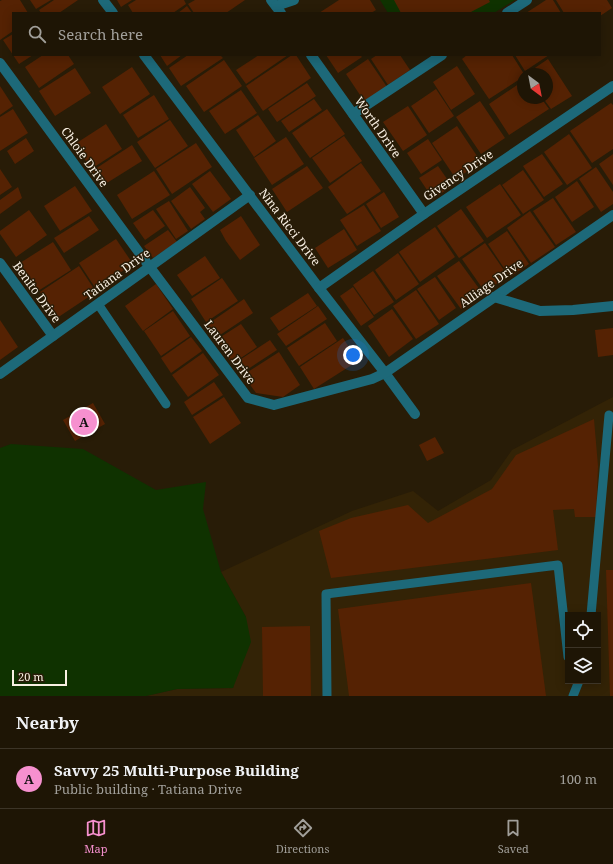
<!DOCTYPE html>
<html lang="en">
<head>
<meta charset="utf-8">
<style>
	body { margin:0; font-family:"Noto Serif",serif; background:#2b2213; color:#f1f3f6 }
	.controls { position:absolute; right:12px; bottom:12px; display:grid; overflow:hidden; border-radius:0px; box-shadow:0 2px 10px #0003 }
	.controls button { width:36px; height:36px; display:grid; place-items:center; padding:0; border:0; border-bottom:1px solid #3c3427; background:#1e1505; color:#f1f3f6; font:20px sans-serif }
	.compass { position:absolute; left:517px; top:68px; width:36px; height:36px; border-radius:50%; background:#1e1505; box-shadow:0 2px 10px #0003; rotate:148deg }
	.scale { position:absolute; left:12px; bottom:10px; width:55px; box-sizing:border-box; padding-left:4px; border:2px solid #f9f0e3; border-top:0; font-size:11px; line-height:14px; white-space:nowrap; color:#f9f0e3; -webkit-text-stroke:3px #281c07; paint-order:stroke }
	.you { position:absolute; left:353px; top:355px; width:14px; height:14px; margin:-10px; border:3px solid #fff; border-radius:50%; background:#1a73e8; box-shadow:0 0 0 6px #1a73e833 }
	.badge { display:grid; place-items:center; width:26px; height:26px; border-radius:50%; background:#f690cf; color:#111; font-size:13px; font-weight:700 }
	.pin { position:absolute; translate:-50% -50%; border:2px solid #fff; box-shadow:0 1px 4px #0006 }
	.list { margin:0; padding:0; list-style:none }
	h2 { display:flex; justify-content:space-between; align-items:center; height:52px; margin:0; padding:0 16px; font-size:17px }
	h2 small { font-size:13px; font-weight:400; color:#a19f9a }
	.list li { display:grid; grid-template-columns:26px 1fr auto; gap:12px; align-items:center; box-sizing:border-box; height:60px; padding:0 16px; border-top:1px solid #3c3427 }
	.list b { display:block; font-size:15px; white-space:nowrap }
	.list p { margin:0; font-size:13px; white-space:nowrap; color:#a19f9a }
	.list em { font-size:13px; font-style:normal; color:#a19f9a }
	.icon { flex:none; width:22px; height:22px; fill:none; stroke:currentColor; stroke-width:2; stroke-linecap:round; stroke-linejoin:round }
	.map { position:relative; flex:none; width:613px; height:696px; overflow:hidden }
	.search { position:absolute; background:#1e1505; box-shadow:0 2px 10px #0003; left:12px; right:12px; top:12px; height:44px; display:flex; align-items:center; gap:10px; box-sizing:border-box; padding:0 14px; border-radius:0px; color:#a19f9a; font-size:15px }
	.sheet { height:112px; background:#1e1505 }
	nav { display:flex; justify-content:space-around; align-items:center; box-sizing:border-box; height:56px; border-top:1px solid #3c3427; background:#1e1505; font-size:11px; color:#a19f9a }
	nav a { display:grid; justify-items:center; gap:2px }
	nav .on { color:#f690cf }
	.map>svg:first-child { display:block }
	.built { fill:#332306; fill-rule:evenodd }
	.green { fill:#0f3200 }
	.building { fill:#552203 }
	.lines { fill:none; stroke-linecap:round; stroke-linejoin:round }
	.lane { stroke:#1d6979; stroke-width:9 }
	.street { stroke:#1d6979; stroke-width:10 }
	.labels { text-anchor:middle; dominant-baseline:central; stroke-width:3; stroke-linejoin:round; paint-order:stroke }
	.street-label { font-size:12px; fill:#f9f0e3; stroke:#281c07 }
</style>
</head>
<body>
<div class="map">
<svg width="613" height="696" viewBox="0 0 613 696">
	<rect width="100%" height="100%" fill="#281c07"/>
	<path class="built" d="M613 397V696H146L177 689 233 688 246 617 221 572 352 511 413 491 438 511 491 480 512 450ZM568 615H598V681H568Z"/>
	<g class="green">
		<polygon points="380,0 515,0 494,13 388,13"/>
		<polygon points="11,444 83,449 156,490 206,482 203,509 221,572 246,617 251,642 233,688 177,689 146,696 0,696 0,448"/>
	</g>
	<g class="building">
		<polygon points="2,0 20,0 28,13 13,13 13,31 0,40 0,1"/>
		<polygon points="30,0 51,0 36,9"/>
		<polygon points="54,0 78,0 59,13 41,13 39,10"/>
		<polygon points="117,0 132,0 121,7"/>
		<polygon points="136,0 184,0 186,4 173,13 133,13 128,5"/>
		<polygon points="195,0 245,0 226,13 194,13 188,4"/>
		<polygon points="339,0 370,0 376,10 371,13 319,13"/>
		<polygon points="394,0 489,0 490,2 469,13 401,13"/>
		<polygon points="546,0 553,0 561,13 526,13"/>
		<polygon points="556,0 607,0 612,8 600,16 600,13 564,13"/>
		<polygon points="187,6 192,13 178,13"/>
		<polygon points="13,34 13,55 33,55 19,64 3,40"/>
		<polygon points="43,55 68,55 74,64 39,88 25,67"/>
		<polygon points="160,55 182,55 167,66"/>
		<polygon points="188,55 220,55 223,58 181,86 169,68"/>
		<polygon points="259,55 288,55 246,84 236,70"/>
		<polygon points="292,55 296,55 311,78 263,111 246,86"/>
		<polygon points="326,55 360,55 362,57 338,73"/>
		<polygon points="377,55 400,55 410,70 388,85 371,59"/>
		<polygon points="467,55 512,55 524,74 523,74 523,77 489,99 462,59"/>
		<polygon points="515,55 549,55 525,71"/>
		<polygon points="368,59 387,87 364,101 346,74"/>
		<polygon points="548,59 572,96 551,109 543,98 547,98 547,74 526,74"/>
		<polygon points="224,60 242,86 204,112 186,86"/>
		<polygon points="457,66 475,94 451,110 433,82"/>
		<polygon points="132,67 150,94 120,114 102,87"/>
		<polygon points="75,68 91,93 55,116 39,91"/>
		<polygon points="523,81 523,98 541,98 549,109 509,135 489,104"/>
		<polygon points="307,83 316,96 277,122 268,109"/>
		<polygon points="0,86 13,106 0,115"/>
		<polygon points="436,89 454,116 429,133 411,106"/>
		<polygon points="241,90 257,113 225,134 209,111"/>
		<polygon points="154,95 169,119 138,138 123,115"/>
		<polygon points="314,99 322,110 289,132 281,121"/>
		<polygon points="480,101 505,138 481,154 456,117"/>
		<polygon points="611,103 613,105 613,149 592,163 570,131"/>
		<polygon points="408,106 427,135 403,151 383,122"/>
		<polygon points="13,109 28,133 0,151 0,117"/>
		<polygon points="327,109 345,134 310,158 292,133"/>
		<polygon points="258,115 276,141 254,157 236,130"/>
		<polygon points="170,120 188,146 155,168 137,142"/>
		<polygon points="106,124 122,149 91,169 75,144"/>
		<polygon points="457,126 481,162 456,179 432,143"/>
		<polygon points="569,134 592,168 567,185 544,152"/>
		<polygon points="344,136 362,161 330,183 312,158"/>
		<polygon points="286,137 304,164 272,185 254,158"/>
		<polygon points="26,138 34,151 15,164 7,151"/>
		<polygon points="428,139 442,160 421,174 407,153"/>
		<polygon points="196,143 212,167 172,194 156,169"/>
		<polygon points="132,145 142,161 102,186 92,171"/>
		<polygon points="542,154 563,184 544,197 523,166"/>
		<polygon points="613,154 613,185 599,164"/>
		<polygon points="361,163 381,191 347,214 328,187"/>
		<polygon points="307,166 323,188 287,212 272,189"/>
		<polygon points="438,166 452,186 433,199 419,178"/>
		<polygon points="596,167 613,192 613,204 601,212 579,179"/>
		<polygon points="0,169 12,187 0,195"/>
		<polygon points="523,170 544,200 523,214 502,185"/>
		<polygon points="154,171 170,195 132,219 117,195"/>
		<polygon points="210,171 231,199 213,212 192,184"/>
		<polygon points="577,181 594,207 572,222 555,197"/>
		<polygon points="500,184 521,215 487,238 466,207"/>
		<polygon points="75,186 92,211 60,231 44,206"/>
		<polygon points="18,187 22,198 0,214 0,200"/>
		<polygon points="190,187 205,208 200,212 205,219 191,229 171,201"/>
		<polygon points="384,192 399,217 381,228 366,204"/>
		<polygon points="553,198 576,232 556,245 533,211"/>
		<polygon points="169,201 188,231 176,239 156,209"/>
		<polygon points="364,205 381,231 357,246 340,220"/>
		<polygon points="461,209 484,241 459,258 437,226"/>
		<polygon points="29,210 47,235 16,257 0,234 0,231"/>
		<polygon points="153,210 165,226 145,240 133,223"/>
		<polygon points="530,211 555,247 531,263 507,228"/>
		<polygon points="89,216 99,230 64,253 54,238"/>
		<polygon points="241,216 260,245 240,260 226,241 220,230"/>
		<polygon points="435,227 455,257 420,282 399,252"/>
		<polygon points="344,229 357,250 328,268 315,248"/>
		<polygon points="168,230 177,242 153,258 144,246"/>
		<polygon points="507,231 529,264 510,277 488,244"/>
		<polygon points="116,239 133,264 96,289 79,263"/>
		<polygon points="53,242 71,270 38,291 20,263"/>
		<polygon points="485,243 508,276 485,292 462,259"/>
		<polygon points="398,253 419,284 396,300 375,270"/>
		<polygon points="205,256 220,278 192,296 177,275"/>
		<polygon points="459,261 483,294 461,309 437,276"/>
		<polygon points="79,266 96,292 57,318 40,292"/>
		<polygon points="373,271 394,302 374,315 353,285"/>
		<polygon points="435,277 456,308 439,320 417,289"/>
		<polygon points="222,278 238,301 206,322 191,299"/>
		<polygon points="156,284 173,309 143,331 125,306"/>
		<polygon points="353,287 374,317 361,326 340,296"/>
		<polygon points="416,290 439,324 416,339 393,306"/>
		<polygon points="308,293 317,306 279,331 270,318"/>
		<polygon points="244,299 253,313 214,339 205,326"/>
		<polygon points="318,306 327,319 286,346 277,334"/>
		<polygon points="392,309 413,339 389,357 368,326"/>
		<polygon points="173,311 190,336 161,356 144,331"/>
		<polygon points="0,320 18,347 0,360"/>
		<polygon points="325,323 337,341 299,366 287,348"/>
		<polygon points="241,324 257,347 232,364 216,340"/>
		<polygon points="613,328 613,355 598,357 595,330"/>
		<polygon points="191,337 202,351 171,373 161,358"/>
		<polygon points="343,338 358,361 314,389 300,367"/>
		<polygon points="270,340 277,350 242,373 235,363"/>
		<polygon points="279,352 300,385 283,397 256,393 243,375"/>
		<polygon points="203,353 219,375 188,397 172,375"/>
		<polygon points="214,382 223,395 192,415 184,402"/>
		<polygon points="224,397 241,423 210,444 193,417"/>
		<polygon points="93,403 105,424 75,441 63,420"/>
		<polygon points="594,419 598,466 596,517 575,517 574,509 553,510 558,550 331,578 319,531 351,518 408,505 428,523 492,489 516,455"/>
		<polygon points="435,437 444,453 427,461 419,445"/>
		<polygon points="606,570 613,570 613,696 610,696"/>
		<polygon points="531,583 546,696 349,696 338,609"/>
		<polygon points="310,626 311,696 263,696 262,627"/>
	</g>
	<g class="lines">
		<g class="lane">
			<polyline points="98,304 166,404"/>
			<polyline points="591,615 609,415"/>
			<polyline points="327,696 326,594 558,565 568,657"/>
			<polyline points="573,696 579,681"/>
		</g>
		<g class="street">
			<polyline points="103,0 113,13"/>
			<polyline points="271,0 281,13"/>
			<polyline points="276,6 294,0"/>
			<polyline points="507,13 527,0"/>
			<polyline points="144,55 319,288 385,373 415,414"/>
			<polyline points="311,55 424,214"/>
			<polyline points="0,63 149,266 248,398 274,405 372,379 385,373 613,215"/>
			<polyline points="353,114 442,55"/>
			<polyline points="0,263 53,336"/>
			<polyline points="319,288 424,214 613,86"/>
			<polyline points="494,297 540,311 573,310 613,306"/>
			<polyline points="0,374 250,195"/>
		</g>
	</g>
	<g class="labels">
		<g class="street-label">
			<text transform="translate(378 127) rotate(55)">Worth Drive</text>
			<text transform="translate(85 157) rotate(54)">Chloie Drive</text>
			<text transform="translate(458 175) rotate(-34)">Givency Drive</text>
			<text transform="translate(290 227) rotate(53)">Nina Ricci Drive</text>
			<text transform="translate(117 274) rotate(-36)">Tatiana Drive</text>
			<text transform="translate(491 283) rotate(-35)">Alliage Drive</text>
			<text transform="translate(37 292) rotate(54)">Benito Drive</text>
			<text transform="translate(230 352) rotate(53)">Lauren Drive</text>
		</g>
	</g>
</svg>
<div class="controls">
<button><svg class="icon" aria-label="locate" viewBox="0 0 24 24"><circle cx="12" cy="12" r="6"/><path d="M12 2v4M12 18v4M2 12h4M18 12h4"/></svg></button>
<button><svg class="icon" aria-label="layers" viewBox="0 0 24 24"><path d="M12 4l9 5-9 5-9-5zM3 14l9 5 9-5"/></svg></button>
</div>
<svg class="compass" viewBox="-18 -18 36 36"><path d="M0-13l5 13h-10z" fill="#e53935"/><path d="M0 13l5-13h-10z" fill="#a19f9a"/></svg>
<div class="scale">20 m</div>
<div class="you"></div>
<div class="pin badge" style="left:84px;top:422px">A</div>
<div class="search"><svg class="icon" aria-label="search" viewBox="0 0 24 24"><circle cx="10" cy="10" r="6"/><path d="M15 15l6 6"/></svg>Search here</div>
</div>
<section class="sheet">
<h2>Nearby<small></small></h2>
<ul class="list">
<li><span class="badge">A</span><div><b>Savvy 25 Multi-Purpose Building</b><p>Public building · Tatiana Drive</p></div><em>100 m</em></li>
</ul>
</section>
<nav>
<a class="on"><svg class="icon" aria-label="map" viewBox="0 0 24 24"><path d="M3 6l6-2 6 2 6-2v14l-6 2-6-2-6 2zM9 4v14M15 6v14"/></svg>Map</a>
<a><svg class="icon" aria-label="directions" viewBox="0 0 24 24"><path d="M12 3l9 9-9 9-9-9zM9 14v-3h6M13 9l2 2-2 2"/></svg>Directions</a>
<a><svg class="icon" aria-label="saved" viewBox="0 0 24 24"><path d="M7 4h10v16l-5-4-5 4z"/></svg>Saved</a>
</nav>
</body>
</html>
